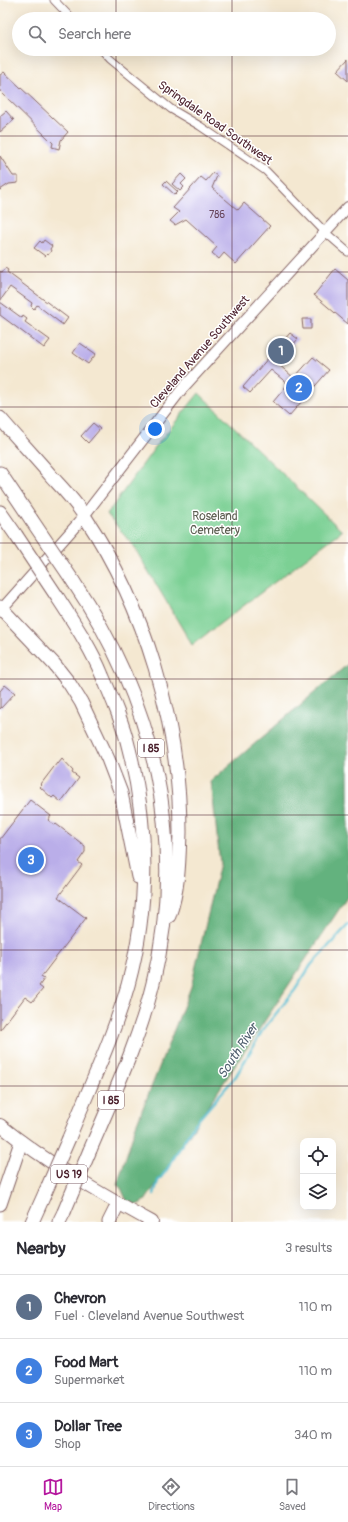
<!DOCTYPE html>
<html lang="en">
<head>
<meta charset="utf-8">
<style>
	body { margin:0; font-family:Pangolin,sans-serif; background:#f7f7f7; color:#2b2b33 }
	.controls { position:absolute; right:12px; bottom:12px; display:grid; overflow:hidden; border-radius:8px; box-shadow:0 4px 16px #0002 }
	.controls button { width:36px; height:36px; display:grid; place-items:center; padding:0; border:0; border-bottom:1px solid #e1e1e2; background:#fff; color:#2b2b33; font:20px sans-serif }
	.you { position:absolute; left:155px; top:429px; width:14px; height:14px; margin:-10px; border:3px solid #fff; border-radius:50%; background:#1a73e8; box-shadow:0 0 0 6px #1a73e833 }
	.badge { display:grid; place-items:center; width:26px; height:26px; border-radius:50%; background:#b5179e; color:#fff; font-size:13px; font-weight:700 }
	.pin { position:absolute; translate:-50% -50%; border:2px solid #fff; box-shadow:0 1px 4px #0006 }
	.list { margin:0; padding:0; list-style:none }
	h2 { display:flex; justify-content:space-between; align-items:center; height:52px; margin:0; padding:0 16px; font-size:17px }
	h2 small { font-size:13px; font-weight:400; color:#7c7c81 }
	.list li { display:grid; grid-template-columns:26px 1fr auto; gap:12px; align-items:center; box-sizing:border-box; height:64px; padding:0 16px; border-top:1px solid #e1e1e2 }
	.list b { display:block; font-size:15px; white-space:nowrap }
	.list p { margin:0; font-size:13px; white-space:nowrap; color:#7c7c81 }
	.list em { font-size:13px; font-style:normal; color:#7c7c81 }
	.icon { flex:none; width:22px; height:22px; fill:none; stroke:currentColor; stroke-width:2; stroke-linecap:round; stroke-linejoin:round }
	.map { position:relative; flex:none; width:348px; height:1222px; overflow:hidden }
	.search { position:absolute; background:#fff; box-shadow:0 4px 16px #0002; left:12px; right:12px; top:12px; height:44px; display:flex; align-items:center; gap:10px; box-sizing:border-box; padding:0 14px; border-radius:22px; color:#7c7c81; font-size:15px }
	.sheet { height:244px; background:#fff }
	nav { display:flex; justify-content:space-around; align-items:center; box-sizing:border-box; height:56px; border-top:1px solid #e1e1e2; background:#fff; font-size:11px; color:#7c7c81 }
	nav a { display:grid; justify-items:center; gap:2px }
	nav .on { color:#b5179e }
	.map>svg:first-child { display:block }
	.green { fill:#7bd094; stroke:#627860 }
	.forest { fill:#64b27e; stroke:#576854 }
	.lines { fill:none; stroke-linecap:round; stroke-linejoin:round }
	.stream { stroke:#54bdd1; stroke-width:2.5 }
	.building { fill:#baaee9 }
	.street-casing { stroke:#866565; stroke-width:9 }
	.secondary-casing { stroke:#866565; stroke-width:12 }
	.primary-casing { stroke:#866565; stroke-width:14 }
	.highway-casing { stroke:#866565; stroke-width:15 }
	.street { stroke:#fff; stroke-width:7 }
	.secondary { stroke:#fff; stroke-width:10 }
	.primary { stroke:#fff; stroke-width:12 }
	.highway { stroke:#fff; stroke-width:13 }
	.highway-bridge-casing { stroke:#866565; stroke-width:15; stroke-linecap:butt }
	.highway-bridge { stroke:#fff; stroke-width:13 }
	.grid { fill:none; stroke:#4a1f2b; stroke-width:1; stroke-opacity:0.55 }
	.labels { text-anchor:middle; dominant-baseline:central; stroke-width:3; stroke-linejoin:round; paint-order:stroke }
	.number-label { font-size:10px; fill:#66435a }
	.shield { fill:#fff; stroke:#80626b; stroke-width:1 }
	.shield-label { font-size:11px; font-weight:bold; fill:#4a1f2b }
	.street-label { font-size:12px; fill:#4a1f2b; stroke:#fff }
	.park-label { font-size:12px; fill:#5b5d50; stroke:#fff }
	.water-label { font-size:13px; font-style:italic; fill:#4e5e6d; stroke:#fff }
</style>
</head>
<body>
<div class="map">
<svg width="348" height="1222" viewBox="0 0 348 1222">
	<rect width="100%" height="100%" fill="#fff"/>
	<filter id="ink" filterUnits="userSpaceOnUse"><feTurbulence type="fractalNoise" baseFrequency=".025" numOctaves="2"/><feDisplacementMap in="SourceGraphic" scale="8" xChannelSelector="R" yChannelSelector="G"/><feConvolveMatrix kernelMatrix="1 2 1 2 8 2 1 2 1" color-interpolation-filters="sRGB"/></filter>
	<filter id="wash" filterUnits="userSpaceOnUse"><feTurbulence type="fractalNoise" baseFrequency=".012" numOctaves="4" result="noise"/><feDisplacementMap in="SourceGraphic" scale="16" xChannelSelector="R" yChannelSelector="G"/><feGaussianBlur stdDeviation="0.9" result="paint"/><feColorMatrix in="noise" values="0 0 0 0 0 0 0 0 0 0 0 0 0 0 0 0 0 1.4 0 .05"/><feComposite in="paint" operator="in"/></filter>
	<g filter="url(#wash)">
		<rect width="100%" height="100%" fill="#f4e8d1"/>
		<polygon class="green" points="199,393 342,531 192,645 134,547 107,514 156,446"/>
		<polygon class="forest" points="348,664 348,896 145,1201 130,1208 121,1188 117,1185 135,1128 191,987 220,863 211,781"/>
		<g class="lines">
			<polyline class="stream" points="154,1194 158,1181 166,1171 193,1126 236,1076 262,1031 295,990 311,965 348,925"/>
		</g>
		<g id="blocks">
			<g class="building">
				<polygon points="348,59 348,81 337,71"/>
				<polygon points="4,72 68,132 61,140 59,149 52,147 53,143 0,91 0,75"/>
				<polygon points="6,111 14,120 0,132 0,116"/>
				<polygon points="0,156 13,176 18,176 18,183 9,184 0,190"/>
				<polygon points="213,173 217,176 212,188 238,210 244,203 270,226 236,264 224,253 219,259 212,253 217,247 186,219 175,225 170,221 179,212 173,208 201,177 206,181"/>
				<polygon points="181,174 186,179 181,184 184,187 180,191 172,184"/>
				<polygon points="166,181 178,192 175,195 163,184"/>
				<polygon points="44,240 52,246 50,249 51,251 48,255 47,254 45,256 34,248 40,241 42,243"/>
				<polygon points="5,268 8,270 7,272 68,318 63,325 37,305 34,309 31,306 32,303 10,287 0,301 0,271 2,272"/>
				<polygon points="335,269 348,280 348,324 314,295"/>
				<polygon points="0,302 22,318 23,316 27,319 25,322 50,340 44,348 0,315"/>
				<polygon points="302,319 311,319 311,329 303,329"/>
				<polygon points="290,333 298,339 277,363 294,378 313,357 329,370 289,416 273,402 288,384 271,370 250,393 243,387"/>
				<polygon points="80,343 96,354 88,364 73,353"/>
				<polygon points="93,423 100,429 88,443 81,436"/>
				<polygon points="5,685 15,693 0,709 0,691"/>
				<polygon points="62,759 73,771 72,773 79,778 61,802 54,796 52,798 40,787 42,785 41,784 57,763 58,764"/>
				<polygon points="30,800 51,816 48,820 55,825 56,824 85,846 85,852 78,862 82,865 58,897 86,918 41,977 44,979 39,986 43,989 32,1002 25,997 0,1030 0,839"/>
			</g>
		</g>
	</g>
	<g filter="url(#ink)">
		<use href="#blocks" fill-opacity="0" stroke="#866565" stroke-width="1"/>
		<g class="lines">
			<defs>
				<g id="street">
					<polyline points="54,0 72,19"/>
					<polyline points="101,49 110,59 171,109 200,126 266,171 325,232 348,252"/>
				</g>
				<polyline id="secondary" points="0,611 80,521 182,389 348,207"/>
				<path id="primary" d="M0 1125C47 1163 99 1193 152 1222"/>
				<g id="highway">
					<path d="M0 418C17 438 35 457 52 477 64 490 76 502 85 517 145 607 180 723 180 832 179 860 179 888 169 916"/>
					<polyline points="0,473 31,519"/>
					<polyline points="0,512 16,535"/>
					<path d="M73 581C154 701 188 841 153 983 139 1041 113 1096 90 1150"/>
					<path d="M58 598C74 623 91 648 102 675 112 698 123 723 129 749 149 826 149 908 128 985 113 1038 89 1088 69 1138"/>
					<polyline points="0,607 54,664 69,683 81,702 108,759 121,793 138,877"/>
					<polyline points="0,1204 21,1142"/>
					<polyline points="32,1222 45,1193"/>
					<polyline points="59,1222 64,1212"/>
					<polyline points="109,1222 118,1204"/>
				</g>
			</defs>
			<use href="#street" class="street-casing"/>
			<use href="#secondary" class="secondary-casing"/>
			<use href="#primary" class="primary-casing"/>
			<use href="#highway" class="highway-casing"/>
			<use href="#street" class="street"/>
			<use href="#secondary" class="secondary"/>
			<use href="#primary" class="primary"/>
			<use href="#highway" class="highway"/>
			<defs>
				<g id="highway-bridge">
					<polyline points="31,519 73,581"/>
					<polyline points="16,535 58,598"/>
					<polyline points="45,1193 69,1138"/>
					<polyline points="64,1212 90,1150"/>
				</g>
			</defs>
			<use href="#highway-bridge" class="highway-bridge-casing"/>
			<use href="#highway-bridge" class="highway-bridge"/>
		</g>
	</g>
	<path class="grid" d="M116 0V19M232 0V19M116 49V1222M232 49V1222M0 136H348M0 272H348M0 407H348M0 543H348M0 679H348M0 815H348M0 950H348M0 1086H348"/>
	<g class="labels">
		<g class="number-label">
			<text x="217" y="215">786</text>
		</g>
		<g class="shield">
			<rect x="138" y="739" width="26" height="18" rx="3"/>
			<rect x="98" y="1091" width="26" height="18" rx="3"/>
			<rect x="51" y="1165" width="36" height="18" rx="3"/>
		</g>
		<g class="shield-label">
			<text x="151" y="748">I 85</text>
			<text x="111" y="1100">I 85</text>
			<text x="69" y="1174">US 19</text>
		</g>
		<g class="street-label">
			<text transform="translate(215 123) rotate(35)">Springdale Road Southwest</text>
			<text transform="translate(200 352) rotate(-49)">Cleveland Avenue Southwest</text>
		</g>
		<g class="park-label">
			<text x="215" y="516">Roseland<tspan x="215" dy="14">Cemetery</tspan></text>
		</g>
		<g class="water-label">
			<text transform="translate(238 1051) rotate(-57)">South River</text>
		</g>
	</g>
</svg>
<div class="controls">
<button><svg class="icon" aria-label="locate" viewBox="0 0 24 24"><circle cx="12" cy="12" r="6"/><path d="M12 2v4M12 18v4M2 12h4M18 12h4"/></svg></button>
<button><svg class="icon" aria-label="layers" viewBox="0 0 24 24"><path d="M12 4l9 5-9 5-9-5zM3 14l9 5 9-5"/></svg></button>
</div>
<div class="you"></div>
<div class="pin badge" style="left:281px;top:351px;background:#5c6f8a">1</div>
<div class="pin badge" style="left:299px;top:388px;background:#3f7fe0">2</div>
<div class="pin badge" style="left:31px;top:860px;background:#3f7fe0">3</div>
<div class="search"><svg class="icon" aria-label="search" viewBox="0 0 24 24"><circle cx="10" cy="10" r="6"/><path d="M15 15l6 6"/></svg>Search here</div>
</div>
<section class="sheet">
<h2>Nearby<small>3 results</small></h2>
<ul class="list">
<li><span class="badge" style="background:#5c6f8a">1</span><div><b>Chevron</b><p>Fuel · Cleveland Avenue Southwest</p></div><em>110 m</em></li>
<li><span class="badge" style="background:#3f7fe0">2</span><div><b>Food Mart</b><p>Supermarket</p></div><em>110 m</em></li>
<li><span class="badge" style="background:#3f7fe0">3</span><div><b>Dollar Tree</b><p>Shop</p></div><em>340 m</em></li>
</ul>
</section>
<nav>
<a class="on"><svg class="icon" aria-label="map" viewBox="0 0 24 24"><path d="M3 6l6-2 6 2 6-2v14l-6 2-6-2-6 2zM9 4v14M15 6v14"/></svg>Map</a>
<a><svg class="icon" aria-label="directions" viewBox="0 0 24 24"><path d="M12 3l9 9-9 9-9-9zM9 14v-3h6M13 9l2 2-2 2"/></svg>Directions</a>
<a><svg class="icon" aria-label="saved" viewBox="0 0 24 24"><path d="M7 4h10v16l-5-4-5 4z"/></svg>Saved</a>
</nav>
</body>
</html>
